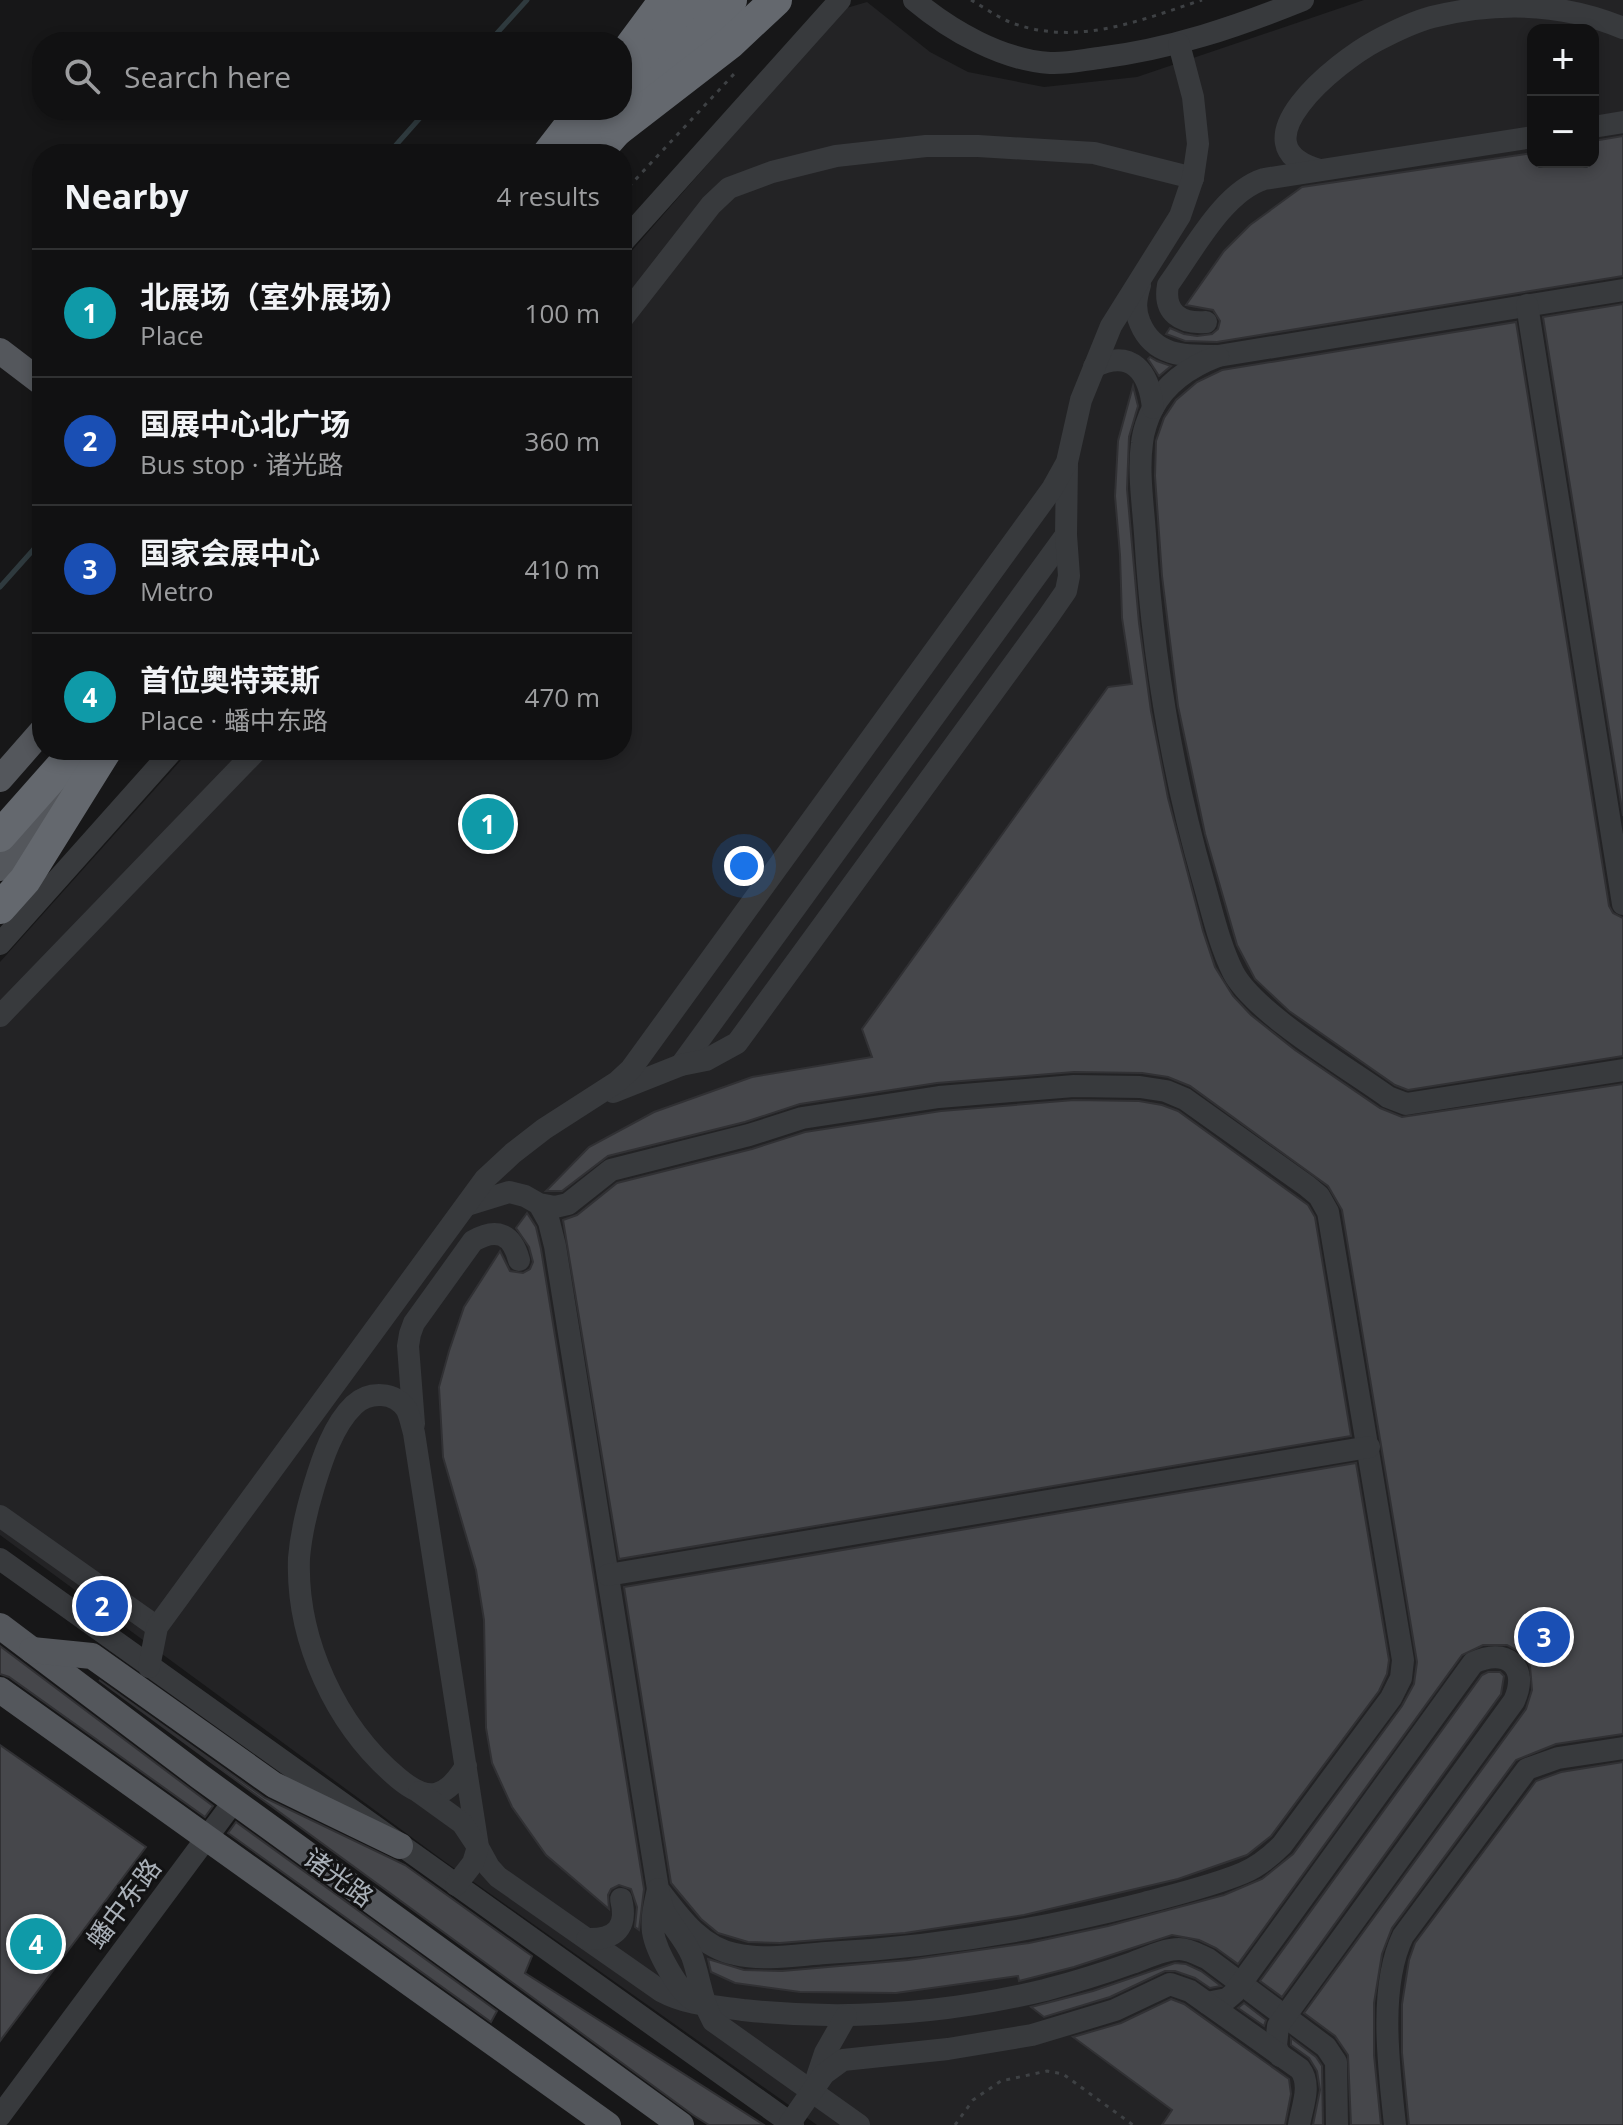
<!DOCTYPE html>
<html lang="en">
<head>
<meta charset="utf-8">
<style>
	body { margin:0; font-family:"Open Sans","Noto Sans SC",sans-serif; background:#1e1f20; color:#f1f3f6 }
	.controls { position:absolute; right:24px; top:24px; display:grid; overflow:hidden; border-radius:16px; box-shadow:0 4px 12px #0003 }
	.controls button { width:72px; height:72px; display:grid; place-items:center; padding:0; border:0; border-bottom:2px solid #303132; background:#111112; color:#f1f3f6; font:40px sans-serif }
	.you { position:absolute; left:744px; top:866px; width:28px; height:28px; margin:-20px; border:6px solid #fff; border-radius:50%; background:#1a73e8; box-shadow:0 0 0 12px #1a73e833 }
	.badge { display:grid; place-items:center; width:52px; height:52px; border-radius:50%; background:#7c3aed; color:#fff; font-size:26px; font-weight:700 }
	.pin { position:absolute; translate:-50% -50%; border:4px solid #fff; box-shadow:0 2px 8px #0006 }
	.list { margin:0; padding:0; list-style:none }
	h2 { display:flex; justify-content:space-between; align-items:center; height:104px; margin:0; padding:0 32px; font-size:34px }
	h2 small { font-size:26px; font-weight:400; color:#9c9d9f }
	.list li { display:grid; grid-template-columns:52px 1fr auto; gap:24px; align-items:center; box-sizing:border-box; height:128px; padding:0 32px; border-top:2px solid #303132 }
	.list b { display:block; font-size:30px; white-space:nowrap }
	.list p { margin:0; font-size:26px; white-space:nowrap; color:#9c9d9f }
	.list em { font-size:26px; font-style:normal; color:#9c9d9f }
	.icon { flex:none; width:44px; height:44px; fill:none; stroke:currentColor; stroke-width:2; stroke-linecap:round; stroke-linejoin:round }
	.map { position:relative; flex:none; width:1623px; height:2125px; overflow:hidden }
	.search { position:absolute; background:#111112; box-shadow:0 4px 12px #0003; left:32px; top:32px; width:600px; height:88px; display:flex; align-items:center; gap:20px; box-sizing:border-box; padding:0 28px; border-radius:32px; color:#9c9d9f; font-size:30px }
	.panel { position:absolute; background:#111112; box-shadow:0 4px 12px #0003; left:32px; top:144px; width:600px; height:616px; border-radius:32px }
	.map>svg:first-child { display:block }
	.built { fill:#232325; fill-rule:evenodd }
	.lines { fill:none; stroke-linecap:round; stroke-linejoin:round }
	.stream { stroke:#2f3a3e; stroke-width:5 }
	.building { fill:#46474b; stroke:#313134; stroke-width:2 }
	.path { stroke:#3e4144; stroke-width:3; stroke-dasharray:4 6; stroke-linecap:butt }
	.minor { stroke:#383a3d; stroke-width:22 }
	.major { stroke:#54575c; stroke-width:26 }
	.highway { stroke:#64686e; stroke-width:32 }
	.highway-bridge { stroke:#64686e; stroke-width:32 }
	.labels { text-anchor:middle; dominant-baseline:central; stroke-width:6; stroke-linejoin:round; paint-order:stroke }
	.street-label { font-size:26px; fill:#a9b0b8; stroke:#121213 }
</style>
</head>
<body>
<div class="map">
<svg width="1623" height="2125" viewBox="0 0 1623 2125">
	<rect width="100%" height="100%" fill="#171718"/>
	<path class="built" d="M1364 0H1623V2125H817L444 1861 0 1535V962L190 750H622V262L843 9 867 2 930 52 968 72 1044 87 1137 77ZM1533 30H1593V162H1533Z"/>
	<g class="lines">
		<g class="stream">
			<polyline points="489,42 527,0"/>
			<polyline points="388,154 427,110"/>
			<polyline points="0,587 42,540"/>
		</g>
	</g>
	<g class="building">
		<polygon points="1623,136 1623,276 1217,342 1185,341 1166,334 1170,328 1184,334 1197,336 1212,334 1218,329 1220,321 1213,310 1186,305 1224,251 1250,225 1302,187 1533,153 1533,162 1593,162 1593,141"/>
		<polygon points="1623,304 1623,816 1543,317"/>
		<polygon points="1516,322 1609,906 1613,913 1623,918 1623,1056 1408,1090 1395,1085 1289,1011 1255,979 1237,945 1205,834 1178,706 1162,576 1155,476 1156,441 1164,418 1176,400 1197,382 1222,370"/>
		<polygon points="1150,357 1157,361 1171,366 1159,376 1148,359"/>
		<polygon points="1133,386 1138,406 1129,437 1127,489 1139,623 1151,711 1168,798 1203,931 1215,967 1233,996 1251,1015 1295,1050 1380,1108 1402,1117 1623,1084 1623,1734 1556,1744 1516,1760 1392,1928 1382,1954 1374,2003 1374,2055 1381,2125 1351,2125 1348,2055 1335,2036 1304,2013 1526,1709 1532,1690 1530,1666 1523,1654 1507,1645 1483,1645 1462,1655 1238,1964 1216,1948 1199,1940 1172,1935 1074,1967 1019,1981 1018,1976 896,1993 800,1992 735,1983 711,1972 708,1959 744,1970 782,1971 908,1960 1029,1943 1108,1926 1224,1895 1262,1879 1293,1854 1402,1706 1414,1684 1417,1662 1342,1210 1328,1186 1190,1086 1168,1077 1142,1073 1074,1072 937,1083 800,1104 745,1122 608,1156 562,1191 546,1191 589,1147 654,1112 752,1077 872,1057 862,1029 1108,687 1132,684 1122,618 1120,555 1115,496 1118,441"/>
		<polygon points="1074,1100 1139,1101 1162,1105 1178,1111 1308,1205 1315,1217 1351,1436 619,1559 563,1220 577,1215 617,1183 752,1149 805,1132 941,1111"/>
		<polygon points="527,1213 536,1227 541,1249 644,1889 639,1930 635,1927 637,1907 631,1889 619,1885 611,1889 608,1895 609,1909 546,1855 512,1807 492,1763 486,1728 484,1620 476,1570 443,1457 439,1387 449,1351 464,1307 500,1251 510,1271 523,1273 530,1269 533,1262 529,1247 516,1228"/>
		<polygon points="1356,1463 1389,1660 1387,1674 1379,1691 1271,1836 1247,1855 1178,1879 1024,1915 905,1933 780,1943 748,1942 718,1933 701,1919 671,1883 624,1587"/>
		<polygon points="0,1646 213,1806 205,1817 9,1677 0,1674"/>
		<polygon points="1488,1672 1500,1672 1504,1676 1501,1694 1282,1997 1260,1981 1482,1675"/>
		<polygon points="99,1680 265,1798 405,1865 532,1956 525,1973 764,2125 709,2125 693,2115"/>
		<polygon points="0,1745 146,1847 0,2041"/>
		<polygon points="1623,1762 1623,2125 1409,2125 1402,2053 1402,2004 1409,1960 1415,1943 1536,1781 1561,1772"/>
		<polygon points="236,1822 497,2011 491,2022 228,1833"/>
		<polygon points="1175,1963 1186,1964 1201,1971 1221,1986 1210,1988 1195,1978 1175,1971 1165,1971 1110,1997 1044,2017 1031,2007 1093,1991"/>
		<polygon points="1171,1999 1184,2004 1289,2079 1291,2094 1285,2125 1162,2125 1172,2110 1073,2037 1121,2023"/>
		<polygon points="1244,2003 1266,2020 1264,2026 1238,2008"/>
		<polygon points="1291,2038 1316,2057 1322,2066 1323,2125 1313,2125 1320,2090 1317,2071 1309,2058 1291,2045"/>
	</g>
	<g class="lines">
		<g class="path">
			<path d="M971 0C985 8 1000 19 1015 24 1080 46 1141 20 1202 0"/>
			<polyline points="622,194 734,74"/>
			<polyline points="955,2125 973,2100 1001,2081 1047,2071 1063,2074 1133,2125"/>
		</g>
		<g class="minor">
			<path d="M914 0C951 31 1002 60 1050 63 1066 64 1083 60 1099 58 1171 49 1236 27 1303 0"/>
			<polyline points="1593,127 1623,122"/>
			<path d="M1320 170C1231 146 1338 61 1376 41 1393 32 1413 22 1432 17 1497 1 1561 2 1623 28"/>
			<polyline points="622,243 840,0"/>
			<path d="M1140 285C1136 298 1134 310 1140 323 1154 357 1185 356 1218 356L1623 290"/>
			<polyline points="1527,305 1623,904"/>
			<polyline points="622,319 711,205 729,188 772,172 836,156 926,146 978,146 1094,153 1193,178"/>
			<path d="M1206 322C1181 324 1163 313 1168 285 1193 251 1223 192 1264 179L1533 137"/>
			<path d="M1218 356C1192 366 1166 383 1153 408 1148 417 1143 432 1142 443 1138 472 1143 504 1145 534 1152 650 1171 768 1203 880 1212 911 1219 944 1233 972 1254 1013 1348 1068 1388 1097L1406 1104 1623 1070"/>
			<path d="M1094 367C1132 348 1149 372 1153 408"/>
			<polyline points="0,944 173,750"/>
			<polyline points="0,1016 257,750"/>
			<polyline points="681,1065 1066,535"/>
			<polyline points="613,1092 681,1065 706,1060 737,1043 1048,617 1066,591 1069,576 1066,535 1067,463"/>
			<path d="M467 1205 509 1192 525 1196 539 1204 555 1207 568 1204 611 1170 749 1135 802 1118 939 1097 1074 1086 1140 1087 1166 1091 1185 1099 1307 1186 1319 1196 1328 1212 1403 1660 1401 1678 1391 1698 1282 1845C1270 1857 1259 1866 1243 1873 1212 1886 1177 1894 1144 1903 1040 1930 934 1947 826 1953 797 1955 764 1961 735 1954 700 1947 679 1916 658 1889L555 1246 549 1222 539 1204"/>
			<path d="M414 1424 408 1346 410 1334 414 1323 473 1241C497 1227 512 1234 519 1260"/>
			<polyline points="0,1516 157,1627"/>
			<polyline points="0,1559 793,2125"/>
			<polyline points="608,1575 1369,1447"/>
			<polyline points="149,1667 157,1627 485,1179 513,1153 544,1129 617,1082 631,1069 1052,489 1067,462 1081,400 1111,326 1180,216 1193,178 1198,144 1193,97 1179,44"/>
			<path d="M466 1766C446 1798 429 1804 398 1778 336 1726 296 1640 299 1558 301 1534 307 1509 314 1486 322 1460 333 1425 354 1405 369 1391 395 1391 407 1410 410 1416 412 1426 414 1433L478 1847 489 1867 498 1877 661 1991C687 2005 714 2006 743 2010 844 2021 946 2014 1045 1990 1075 1982 1104 1973 1132 1963 1146 1958 1164 1949 1179 1949 1189 1949 1199 1955 1208 1959L1326 2047 1336 2062 1337 2125"/>
			<polyline points="419,1792 462,1823 478,1847 473,1863 456,1885"/>
			<path d="M587 1939C616 1940 628 1927 621 1899"/>
			<path d="M695 2001C679 1993 656 1951 653 1932 651 1917 655 1903 658 1889 660 1896 661 1906 665 1913 673 1928 685 1939 692 1956 700 1978 701 2000 713 2021L859 2125"/>
			<path d="M1207 2003 1227 1999 1234 1993 1473 1663C1506 1647 1530 1666 1514 1701L1278 2026 1276 2046 1280 2056"/>
			<polyline points="816,2080 825,2053 846,2016"/>
			<polyline points="0,2116 234,1801"/>
			<path d="M790 2123 824 2074 843 2060 948 2049 1032 2035 1115 2010 1170 1984 1190 1991 1300 2069C1312 2085 1302 2107 1299 2125"/>
			<path d="M1395 2125C1389 2069 1378 1987 1403 1936L1527 1769 1558 1758 1623 1748"/>
		</g>
		<g class="major">
			<polyline points="0,351 42,383"/>
			<polyline points="0,779 42,731"/>
			<polyline points="0,868 69,790"/>
			<polyline points="0,1626 199,1776 681,2125"/>
			<polyline points="32,1650 92,1656 274,1785 400,1846"/>
			<polyline points="0,1690 608,2125"/>
		</g>
		<g class="highway">
			<polyline points="622,58 665,0"/>
			<polyline points="622,88 700,0"/>
			<polyline points="566,153 603,110"/>
			<polyline points="596,154 731,0"/>
			<polyline points="0,836 76,750"/>
			<polyline points="0,908 25,880 106,750"/>
		</g>
		<g class="highway-bridge">
			<polyline points="616,131 730,43 776,0"/>
			<polyline points="548,154 582,110"/>
		</g>
	</g>
	<g class="labels">
		<g class="street-label">
			<text transform="translate(339 1877) rotate(36)">诸光路</text>
			<text transform="translate(123 1903) rotate(-53)">蟠中东路</text>
		</g>
	</g>
</svg>
<div class="controls">
<button>+</button>
<button>−</button>
</div>
<div class="you"></div>
<div class="pin badge" style="left:488px;top:824px;background:#0f9aa8">1</div>
<div class="pin badge" style="left:102px;top:1606px;background:#1a4fb4">2</div>
<div class="pin badge" style="left:1544px;top:1637px;background:#1a4fb4">3</div>
<div class="pin badge" style="left:36px;top:1944px;background:#0f9aa8">4</div>
<div class="search"><svg class="icon" aria-label="search" viewBox="0 0 24 24"><circle cx="10" cy="10" r="6"/><path d="M15 15l6 6"/></svg>Search here</div>
<section class="panel">
<h2>Nearby<small>4 results</small></h2>
<ul class="list">
<li><span class="badge" style="background:#0f9aa8">1</span><div><b>北展场（室外展场）</b><p>Place</p></div><em>100 m</em></li>
<li><span class="badge" style="background:#1a4fb4">2</span><div><b>国展中心北广场</b><p>Bus stop · 诸光路</p></div><em>360 m</em></li>
<li><span class="badge" style="background:#1a4fb4">3</span><div><b>国家会展中心</b><p>Metro</p></div><em>410 m</em></li>
<li><span class="badge" style="background:#0f9aa8">4</span><div><b>首位奥特莱斯</b><p>Place · 蟠中东路</p></div><em>470 m</em></li>
</ul>
</section>
</div>
</body>
</html>
